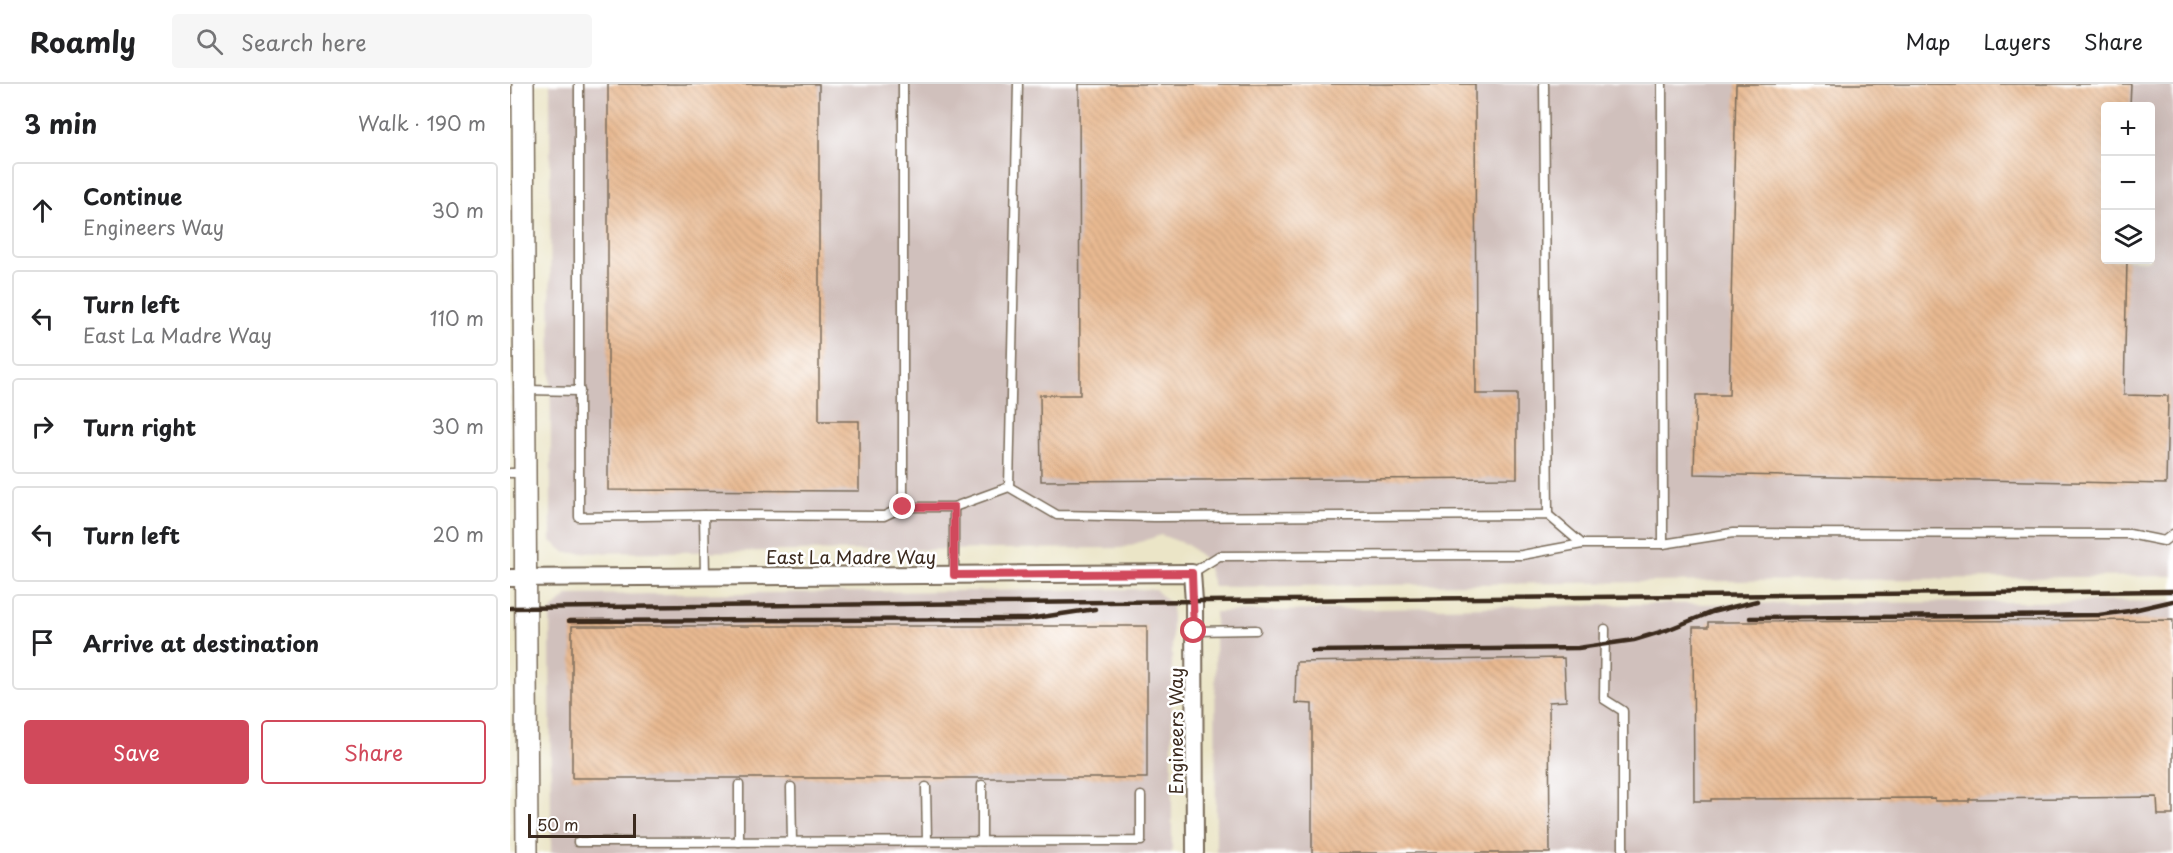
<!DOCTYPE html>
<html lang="en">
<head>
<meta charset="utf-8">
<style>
	body { margin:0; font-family:"Playpen Sans",sans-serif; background:#f6f6f6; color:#202124 }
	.controls { position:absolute; right:18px; top:18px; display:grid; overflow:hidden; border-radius:6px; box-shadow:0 6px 24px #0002 }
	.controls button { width:54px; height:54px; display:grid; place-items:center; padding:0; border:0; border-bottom:2px solid #e0e0e0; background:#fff; color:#202124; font:30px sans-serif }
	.scale { position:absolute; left:18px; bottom:15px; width:108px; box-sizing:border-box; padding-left:6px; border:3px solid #3b2a1e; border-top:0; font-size:16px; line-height:21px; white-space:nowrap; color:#3b2a1e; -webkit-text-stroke:4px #fff; paint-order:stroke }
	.stop { position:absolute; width:18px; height:18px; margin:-14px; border:4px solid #d1495b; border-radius:50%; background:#fff }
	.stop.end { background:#d1495b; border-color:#fff; box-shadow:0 2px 6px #0008 }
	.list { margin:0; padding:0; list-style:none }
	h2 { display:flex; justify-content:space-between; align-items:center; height:78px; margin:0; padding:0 24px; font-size:26px }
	h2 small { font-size:20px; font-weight:400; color:#757577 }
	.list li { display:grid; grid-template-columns:39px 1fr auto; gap:18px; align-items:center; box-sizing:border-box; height:96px; margin:0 12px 12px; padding:0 12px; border:2px solid #e0e0e0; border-radius:6px }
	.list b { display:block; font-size:22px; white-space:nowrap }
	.list p { margin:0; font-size:20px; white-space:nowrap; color:#757577 }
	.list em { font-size:20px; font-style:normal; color:#757577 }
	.actions { display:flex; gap:12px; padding:18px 24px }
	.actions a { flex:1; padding:14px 0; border:2px solid #d1495b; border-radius:6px; text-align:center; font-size:21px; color:#d1495b }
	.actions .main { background:#d1495b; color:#fff }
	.icon { flex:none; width:33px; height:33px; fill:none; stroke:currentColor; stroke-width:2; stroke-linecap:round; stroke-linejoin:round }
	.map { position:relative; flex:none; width:1663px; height:769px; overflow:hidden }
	header { display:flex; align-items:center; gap:36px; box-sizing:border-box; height:84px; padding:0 30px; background:#fff; border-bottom:2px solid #e0e0e0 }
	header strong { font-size:28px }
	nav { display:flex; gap:33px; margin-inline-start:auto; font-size:21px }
	.search { width:420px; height:54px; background:#f6f6f6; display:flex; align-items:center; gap:15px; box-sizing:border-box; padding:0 21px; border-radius:6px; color:#757577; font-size:22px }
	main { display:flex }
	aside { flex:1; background:#fff }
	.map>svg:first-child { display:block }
	.industrial { fill:#d0c0bc; fill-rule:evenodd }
	.building { fill:url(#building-back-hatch) }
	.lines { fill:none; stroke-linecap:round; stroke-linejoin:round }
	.service-casing { stroke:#796b59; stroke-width:11 }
	.minor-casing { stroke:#796b59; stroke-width:20 }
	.tertiary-casing { stroke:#796b59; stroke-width:24 }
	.service { stroke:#fff; stroke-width:8 }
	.minor { stroke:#fff; stroke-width:16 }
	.tertiary { stroke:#fff; stroke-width:21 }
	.rail { stroke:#3b2a1e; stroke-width:4.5 }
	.route { stroke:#d1495b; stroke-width:8 }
	.labels { text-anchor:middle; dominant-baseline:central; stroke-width:5; stroke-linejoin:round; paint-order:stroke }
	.street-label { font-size:18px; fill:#3b2a1e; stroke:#fff }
</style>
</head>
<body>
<header>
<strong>Roamly</strong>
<div class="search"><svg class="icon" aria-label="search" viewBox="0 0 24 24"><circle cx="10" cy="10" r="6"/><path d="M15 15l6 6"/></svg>Search here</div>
<nav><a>Map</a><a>Layers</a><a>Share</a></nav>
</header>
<main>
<aside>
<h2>3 min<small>Walk · 190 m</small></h2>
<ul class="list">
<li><svg class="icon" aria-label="ahead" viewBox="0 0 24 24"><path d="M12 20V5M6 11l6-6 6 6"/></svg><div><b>Continue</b><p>Engineers Way</p></div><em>30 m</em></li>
<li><svg class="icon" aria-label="left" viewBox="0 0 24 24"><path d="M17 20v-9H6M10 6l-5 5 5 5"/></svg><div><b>Turn left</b><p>East La Madre Way</p></div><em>110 m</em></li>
<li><svg class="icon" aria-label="right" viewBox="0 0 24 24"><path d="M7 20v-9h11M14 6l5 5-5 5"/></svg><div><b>Turn right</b></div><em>30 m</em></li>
<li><svg class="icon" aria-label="left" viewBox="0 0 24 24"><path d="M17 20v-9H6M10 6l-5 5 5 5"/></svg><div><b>Turn left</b></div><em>20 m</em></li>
<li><svg class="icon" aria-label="arrive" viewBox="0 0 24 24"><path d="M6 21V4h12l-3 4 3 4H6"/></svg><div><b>Arrive at destination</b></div></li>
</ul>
<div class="actions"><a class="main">Save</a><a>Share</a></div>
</aside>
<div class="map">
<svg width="1663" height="769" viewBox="0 0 1663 769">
	<defs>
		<pattern id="building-back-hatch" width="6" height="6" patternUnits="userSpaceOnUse" patternTransform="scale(1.5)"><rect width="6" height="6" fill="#e8b991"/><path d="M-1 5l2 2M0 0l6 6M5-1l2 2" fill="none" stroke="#c89f7d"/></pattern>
	</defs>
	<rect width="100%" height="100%" fill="#fff"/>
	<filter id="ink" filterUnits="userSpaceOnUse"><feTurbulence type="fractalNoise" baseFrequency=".0167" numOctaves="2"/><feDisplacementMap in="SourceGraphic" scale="12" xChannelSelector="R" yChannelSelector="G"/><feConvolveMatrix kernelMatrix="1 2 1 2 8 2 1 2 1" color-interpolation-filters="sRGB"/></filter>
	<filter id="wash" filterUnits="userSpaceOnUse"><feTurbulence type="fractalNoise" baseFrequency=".008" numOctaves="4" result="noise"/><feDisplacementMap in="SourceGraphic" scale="24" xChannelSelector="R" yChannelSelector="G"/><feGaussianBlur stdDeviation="1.35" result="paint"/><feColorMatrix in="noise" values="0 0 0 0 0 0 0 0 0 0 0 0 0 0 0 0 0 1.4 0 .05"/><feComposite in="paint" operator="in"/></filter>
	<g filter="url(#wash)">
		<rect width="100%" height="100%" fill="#ebe5c7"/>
		<g class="industrial">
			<path d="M40 0H1663V492L704 503 695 476 678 461 651 451 612 464 56 469 41 457ZM1596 22H1640V176H1596Z"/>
			<polygon points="645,505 662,522 662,769 41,769 40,528 58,511"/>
			<polygon points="1663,517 1663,769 706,769 705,528 1141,520"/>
		</g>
		<g id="blocks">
			<g class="building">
				<polygon points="98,0 309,0 309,337 349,337 349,407 98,406"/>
				<polygon points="569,0 965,0 966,310 1007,310 1007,394 531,397 530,311 570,311"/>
				<polygon points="1226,0 1621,0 1620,22 1596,22 1596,176 1617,176 1614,311 1658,312 1656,400 1184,390 1186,311 1219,311"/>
				<polygon points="1663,536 1663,731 1648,731 1647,713 1459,715 1459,717 1425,717 1425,714 1201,715 1201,717 1184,717 1183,543 1198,543 1198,538"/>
				<rect x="62" y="542" width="575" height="152"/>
				<polygon points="1054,574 1056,617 1039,618 1040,769 802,769 802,620 785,619 786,578"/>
			</g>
		</g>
	</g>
	<g filter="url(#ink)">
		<use href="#blocks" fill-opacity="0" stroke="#796b59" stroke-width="1.5"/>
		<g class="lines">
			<defs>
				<g id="service">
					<polyline points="69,0 69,433 194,431 374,432 393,423 444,423 499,403 547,431 645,433 1038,431 1072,460"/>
					<polyline points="393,0 393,423"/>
					<polyline points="1034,0 1038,431"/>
					<polyline points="1152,0 1153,460"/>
					<polyline points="16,306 70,307"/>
					<polyline points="0,389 16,389"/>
					<polyline points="499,403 508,0"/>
					<polyline points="194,431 195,493"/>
					<polyline points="682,489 709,472 1012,471 1072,460 1153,460 1223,449 1619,450 1654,457 1663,450"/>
					<polyline points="444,491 444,423"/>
					<polyline points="1095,545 1094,615 1113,627 1113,769"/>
					<polyline points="684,547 746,546"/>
					<polyline points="229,701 229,758"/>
					<polyline points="472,701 472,757"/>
					<polyline points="281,703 282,758"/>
					<polyline points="416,703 417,757"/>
					<polyline points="68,758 631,757 631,712"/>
				</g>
				<polyline id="minor" points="0,494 682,489 684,518 685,769"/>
				<polyline id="tertiary" points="13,0 17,769"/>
			</defs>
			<use href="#service" class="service-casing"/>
			<use href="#minor" class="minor-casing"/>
			<use href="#tertiary" class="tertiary-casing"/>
			<use href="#service" class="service"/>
			<use href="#minor" class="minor"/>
			<use href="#tertiary" class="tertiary"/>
			<g class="rail">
				<polyline points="0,524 1663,507"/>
				<polyline points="1240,534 1589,531 1619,527 1663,517"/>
				<polyline points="59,537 518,535 585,525"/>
				<polyline points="802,567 1068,564 1124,556 1157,546 1202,528 1247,517"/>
			</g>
		</g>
	</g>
	<g class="lines" filter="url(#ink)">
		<polyline class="route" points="393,423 444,423 444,491 682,489 684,547"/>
	</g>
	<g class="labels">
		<g class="street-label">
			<text x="341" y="472">East La Madre Way</text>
			<text transform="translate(665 647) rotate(-90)">Engineers Way</text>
		</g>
	</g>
</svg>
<div class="controls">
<button>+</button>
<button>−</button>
<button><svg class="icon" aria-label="layers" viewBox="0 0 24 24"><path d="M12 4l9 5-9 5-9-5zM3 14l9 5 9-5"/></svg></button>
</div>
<div class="scale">50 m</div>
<div class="stop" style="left:684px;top:547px"></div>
<div class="stop end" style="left:393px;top:423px"></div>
</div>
</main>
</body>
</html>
